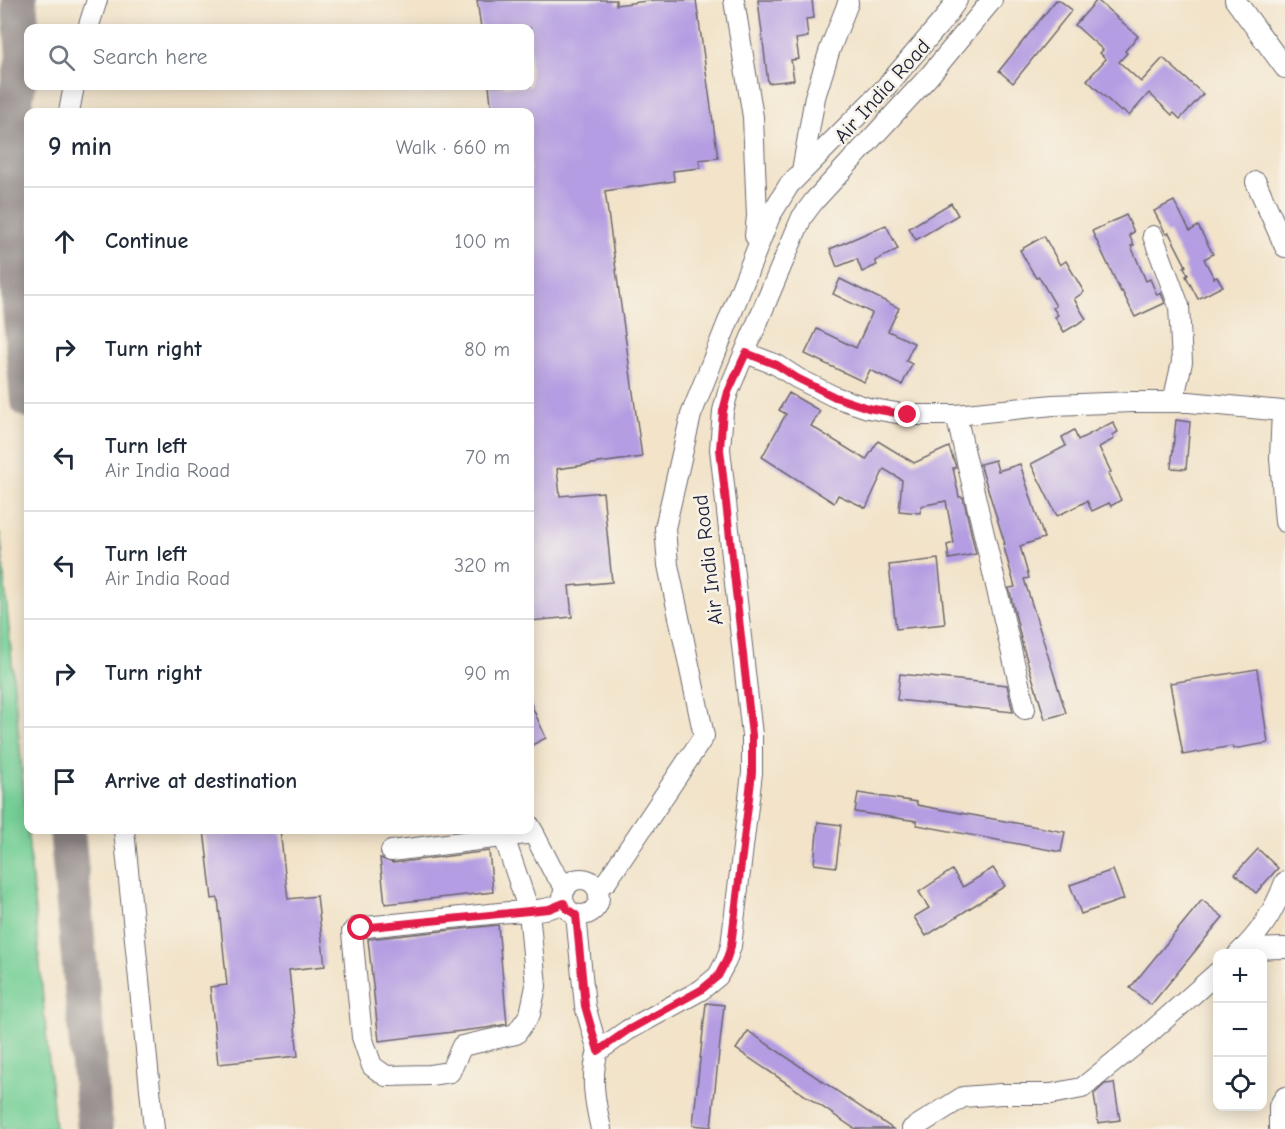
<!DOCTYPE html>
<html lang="en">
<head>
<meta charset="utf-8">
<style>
	body { margin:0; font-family:"Comic Neue",sans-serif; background:#f6f6f7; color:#1f2937 }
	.controls { position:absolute; right:18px; bottom:18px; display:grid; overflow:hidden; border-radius:12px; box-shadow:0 3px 15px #0003 }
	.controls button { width:54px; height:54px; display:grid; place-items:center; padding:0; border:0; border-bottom:2px solid #e0e1e3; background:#fff; color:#1f2937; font:30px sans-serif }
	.stop { position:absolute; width:18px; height:18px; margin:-14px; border:4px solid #e11d48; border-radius:50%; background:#fff }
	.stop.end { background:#e11d48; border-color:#fff; box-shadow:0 2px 6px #0008 }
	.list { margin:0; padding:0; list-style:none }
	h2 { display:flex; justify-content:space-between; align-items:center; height:78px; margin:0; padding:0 24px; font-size:26px }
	h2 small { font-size:20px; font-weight:400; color:#747a83 }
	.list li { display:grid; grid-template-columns:39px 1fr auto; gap:18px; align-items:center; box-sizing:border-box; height:108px; padding:0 24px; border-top:2px solid #e0e1e3 }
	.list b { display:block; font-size:22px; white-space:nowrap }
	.list p { margin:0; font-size:20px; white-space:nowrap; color:#747a83 }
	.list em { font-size:20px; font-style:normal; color:#747a83 }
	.icon { flex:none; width:33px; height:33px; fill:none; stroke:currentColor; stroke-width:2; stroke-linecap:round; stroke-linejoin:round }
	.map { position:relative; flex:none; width:1285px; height:1129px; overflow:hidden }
	.search { position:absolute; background:#fff; box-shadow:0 3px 15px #0003; left:24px; top:24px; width:510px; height:66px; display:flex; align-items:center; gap:15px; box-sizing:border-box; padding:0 21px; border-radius:12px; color:#747a83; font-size:22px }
	.panel { position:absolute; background:#fff; box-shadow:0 3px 15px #0003; left:24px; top:108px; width:510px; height:726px; border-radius:12px }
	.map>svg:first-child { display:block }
	.green { fill:#74cf96; stroke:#4b7868; stroke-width:1.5 }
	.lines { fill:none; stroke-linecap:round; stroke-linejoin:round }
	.taxiway { stroke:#8a8282; stroke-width:36 }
	.building { fill:#b49de2 }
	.minor-casing { stroke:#6b666d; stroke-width:22 }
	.minor { stroke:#fff; stroke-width:20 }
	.route { stroke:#e11d48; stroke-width:8 }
	.labels { text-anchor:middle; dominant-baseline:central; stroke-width:5; stroke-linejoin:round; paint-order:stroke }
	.street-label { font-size:21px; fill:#22223b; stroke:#f7f3e8 }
</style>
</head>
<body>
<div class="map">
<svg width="1285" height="1129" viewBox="0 0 1285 1129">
	<rect width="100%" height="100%" fill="#f7f3e8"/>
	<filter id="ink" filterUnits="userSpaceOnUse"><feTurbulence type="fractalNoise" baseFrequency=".0167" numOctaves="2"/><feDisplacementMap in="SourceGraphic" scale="12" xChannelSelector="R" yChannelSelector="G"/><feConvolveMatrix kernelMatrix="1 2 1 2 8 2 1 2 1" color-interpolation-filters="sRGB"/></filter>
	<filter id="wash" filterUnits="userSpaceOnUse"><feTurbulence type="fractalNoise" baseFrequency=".008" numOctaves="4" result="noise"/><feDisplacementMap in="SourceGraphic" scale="24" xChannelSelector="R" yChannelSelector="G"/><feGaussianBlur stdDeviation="1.35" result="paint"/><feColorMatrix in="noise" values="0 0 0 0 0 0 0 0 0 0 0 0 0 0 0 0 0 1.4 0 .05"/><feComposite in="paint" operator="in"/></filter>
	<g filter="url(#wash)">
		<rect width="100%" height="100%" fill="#f2e3c9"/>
		<polygon class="green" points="0,532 55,1129 0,1129"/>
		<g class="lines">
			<g class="taxiway">
				<polyline points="19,0 24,57 11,119 8,169 28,400"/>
				<polyline points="67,830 95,1129"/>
			</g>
		</g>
		<g id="blocks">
			<g class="building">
				<polygon points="477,0 616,0 616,5 655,0 696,0 718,158 699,160 700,168 673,171 674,181 605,191 642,457 557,469 560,496 603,492 612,582 569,586 572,617 530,621 530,112 492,112 489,86 530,86 530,28 481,28"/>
				<polygon points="758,0 812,0 814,18 806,19 808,37 796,39 799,59 791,60 794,80 768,83"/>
				<polygon points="1056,0 1059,0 1072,10 1013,83 999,71"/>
				<polygon points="1097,0 1138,36 1125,51 1127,53 1119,62 1141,82 1163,58 1203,94 1180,119 1174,113 1172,115 1149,93 1129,116 1123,110 1121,112 1087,80 1106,59 1100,53 1103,50 1075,25"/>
				<polygon points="1174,201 1190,231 1198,226 1213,254 1204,259 1214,278 1217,277 1223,286 1198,299 1186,276 1188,275 1184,267 1186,266 1169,233 1166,234 1154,211"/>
				<polygon points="951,203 958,215 916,240 909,228"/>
				<polygon points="1126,215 1134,232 1129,235 1134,245 1131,246 1146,281 1150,279 1157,295 1161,293 1165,303 1135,317 1122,291 1121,292 1092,231"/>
				<polygon points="886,225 898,249 875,261 877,265 862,272 857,259 837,267 830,249"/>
				<polygon points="1044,236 1060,265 1066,261 1084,292 1074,299 1086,319 1064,332 1055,317 1058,315 1053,308 1056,306 1039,277 1036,278 1020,250"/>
				<polygon points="840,279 899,308 888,331 914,343 906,361 912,364 902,385 870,370 864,382 805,354 817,329 856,348 872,313 833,294"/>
				<polygon points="789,393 820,411 811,426 866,460 878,441 914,463 949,447 956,467 953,468 959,497 963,497 976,554 949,559 947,545 954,543 946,501 921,506 920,513 899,511 902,480 884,469 866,508 838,495 834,503 762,457 786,414 779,410"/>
				<polygon points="1176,420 1190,422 1186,469 1171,468"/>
				<polygon points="1113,422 1118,432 1112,435 1114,439 1099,447 1111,472 1108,474 1121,500 1111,506 1109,503 1092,511 1087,501 1057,516 1031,464 1066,446 1062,437 1074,430 1078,440"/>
				<polygon points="995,460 998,471 1020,464 1044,538 1020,546 1029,578 1024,579 1066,713 1045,719 1023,647 1009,588 1015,587 1003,544 1005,544 980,464"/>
				<polygon points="938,559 945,624 896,629 889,565"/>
				<polygon points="1257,669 1268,743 1233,749 1232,746 1183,755 1170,683"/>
				<polygon points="900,674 1007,685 1013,712 897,700"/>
				<polygon points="530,702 546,738 530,746"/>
				<polygon points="858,793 917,802 917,805 1065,832 1061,852 917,825 917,821 855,812"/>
				<polygon points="818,822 841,825 836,867 814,864"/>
				<polygon points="204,830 280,830 288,899 317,896 325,966 289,970 298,1056 218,1064 210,987 227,985 218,898 212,899"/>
				<polygon points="1258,849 1278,868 1256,893 1235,874"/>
				<polygon points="489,851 493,892 385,904 380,858 393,863"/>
				<polygon points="993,868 1005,886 926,936 914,917 929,908 919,892 952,870 963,887"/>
				<polygon points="1113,870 1124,899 1081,914 1070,885"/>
				<polygon points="1202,900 1223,917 1151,1005 1130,988"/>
				<polygon points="498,925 507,1024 486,1028 379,1041 368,939"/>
				<polygon points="706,1003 724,1005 711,1127 693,1125"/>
				<polygon points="748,1031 893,1129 855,1129 736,1049"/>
				<polygon points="1114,1083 1120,1120 1098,1123 1094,1094 1105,1084"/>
			</g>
		</g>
	</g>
	<g filter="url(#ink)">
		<use href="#blocks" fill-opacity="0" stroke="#6b666d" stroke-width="1.5"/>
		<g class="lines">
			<defs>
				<g id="minor">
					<polyline points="734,0 753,117 757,216 755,236"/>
					<polyline points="1235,0 1285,68"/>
					<polyline points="88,28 97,0"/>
					<polyline points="69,112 74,86"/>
					<polyline points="802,171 815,97 830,49 848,3"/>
					<polyline points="1256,182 1285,247"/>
					<polyline points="1153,236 1179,306 1182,362 1173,402"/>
					<polyline points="746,353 777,365 797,378 835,397 868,408 908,415 956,415 1053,405 1133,402 1189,402 1282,411 1280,458 1285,522"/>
					<polyline points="956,415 1025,709"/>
					<polyline points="530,826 552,869 566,888"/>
					<polyline points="124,830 154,1129"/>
					<path d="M504 837 529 911 536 986 530 1014 516 1034 462 1046 450 1072 430 1075 386 1076 372 1066 362 1037 352 932 356 928 509 912C528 911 546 911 564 903"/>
					<polyline points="391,851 534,833"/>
					<circle cx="581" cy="897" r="18"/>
					<polyline points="597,887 607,881 704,736 668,565 665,528 691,415 770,216 789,185 885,88 944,19 957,0"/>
					<polyline points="576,915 585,1006 598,1051"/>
					<polyline points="1243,949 1285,948"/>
					<path d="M1238 954C1259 935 1275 909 1285 882"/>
					<path d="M601 1129C595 1102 590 1077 598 1051L628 1030 701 990 718 976 726 961 731 946 752 773V735L720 449 723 411 728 392 802 217 814 201 930 75 992 0"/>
					<polyline points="912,1129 963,1097 1001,1094 1051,1094 1082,1088 1145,1037 1218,972"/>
					<polyline points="1279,1129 1279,1106 1285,1097"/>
				</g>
			</defs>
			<use href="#minor" class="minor-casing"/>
			<use href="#minor" class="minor"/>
		</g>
	</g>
	<g class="lines" filter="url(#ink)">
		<polyline class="route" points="361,928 549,909 564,903 567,909 576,915 585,1006 598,1051 628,1030 701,990 718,976 726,961 731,946 752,773 752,735 720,449 723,411 728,392 746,353 777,365 797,378 835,397 868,408 908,415"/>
	</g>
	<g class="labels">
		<g class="street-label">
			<text transform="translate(882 91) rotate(-48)">Air India Road</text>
			<text transform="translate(708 560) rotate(-97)">Air India Road</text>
		</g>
	</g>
</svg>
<div class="controls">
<button>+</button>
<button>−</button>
<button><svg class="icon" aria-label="locate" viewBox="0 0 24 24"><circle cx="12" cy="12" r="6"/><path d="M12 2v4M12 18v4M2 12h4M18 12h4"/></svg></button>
</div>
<div class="stop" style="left:361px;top:928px"></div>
<div class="stop end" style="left:908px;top:415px"></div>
<div class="search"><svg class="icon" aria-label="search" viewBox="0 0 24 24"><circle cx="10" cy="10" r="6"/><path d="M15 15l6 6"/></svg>Search here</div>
<section class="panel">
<h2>9 min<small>Walk · 660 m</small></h2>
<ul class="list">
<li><svg class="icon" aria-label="ahead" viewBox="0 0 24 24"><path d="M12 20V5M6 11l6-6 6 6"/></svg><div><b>Continue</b></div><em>100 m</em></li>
<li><svg class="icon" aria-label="right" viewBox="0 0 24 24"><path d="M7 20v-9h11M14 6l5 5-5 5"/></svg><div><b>Turn right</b></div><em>80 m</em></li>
<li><svg class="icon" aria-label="left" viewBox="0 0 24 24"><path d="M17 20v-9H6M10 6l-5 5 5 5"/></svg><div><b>Turn left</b><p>Air India Road</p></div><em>70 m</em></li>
<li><svg class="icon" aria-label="left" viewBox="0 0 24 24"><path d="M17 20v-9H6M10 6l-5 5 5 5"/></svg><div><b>Turn left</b><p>Air India Road</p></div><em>320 m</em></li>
<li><svg class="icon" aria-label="right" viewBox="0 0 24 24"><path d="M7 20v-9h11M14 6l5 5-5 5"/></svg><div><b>Turn right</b></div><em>90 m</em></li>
<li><svg class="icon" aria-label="arrive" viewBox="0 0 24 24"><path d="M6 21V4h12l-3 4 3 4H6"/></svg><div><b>Arrive at destination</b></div></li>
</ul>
</section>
</div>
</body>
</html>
